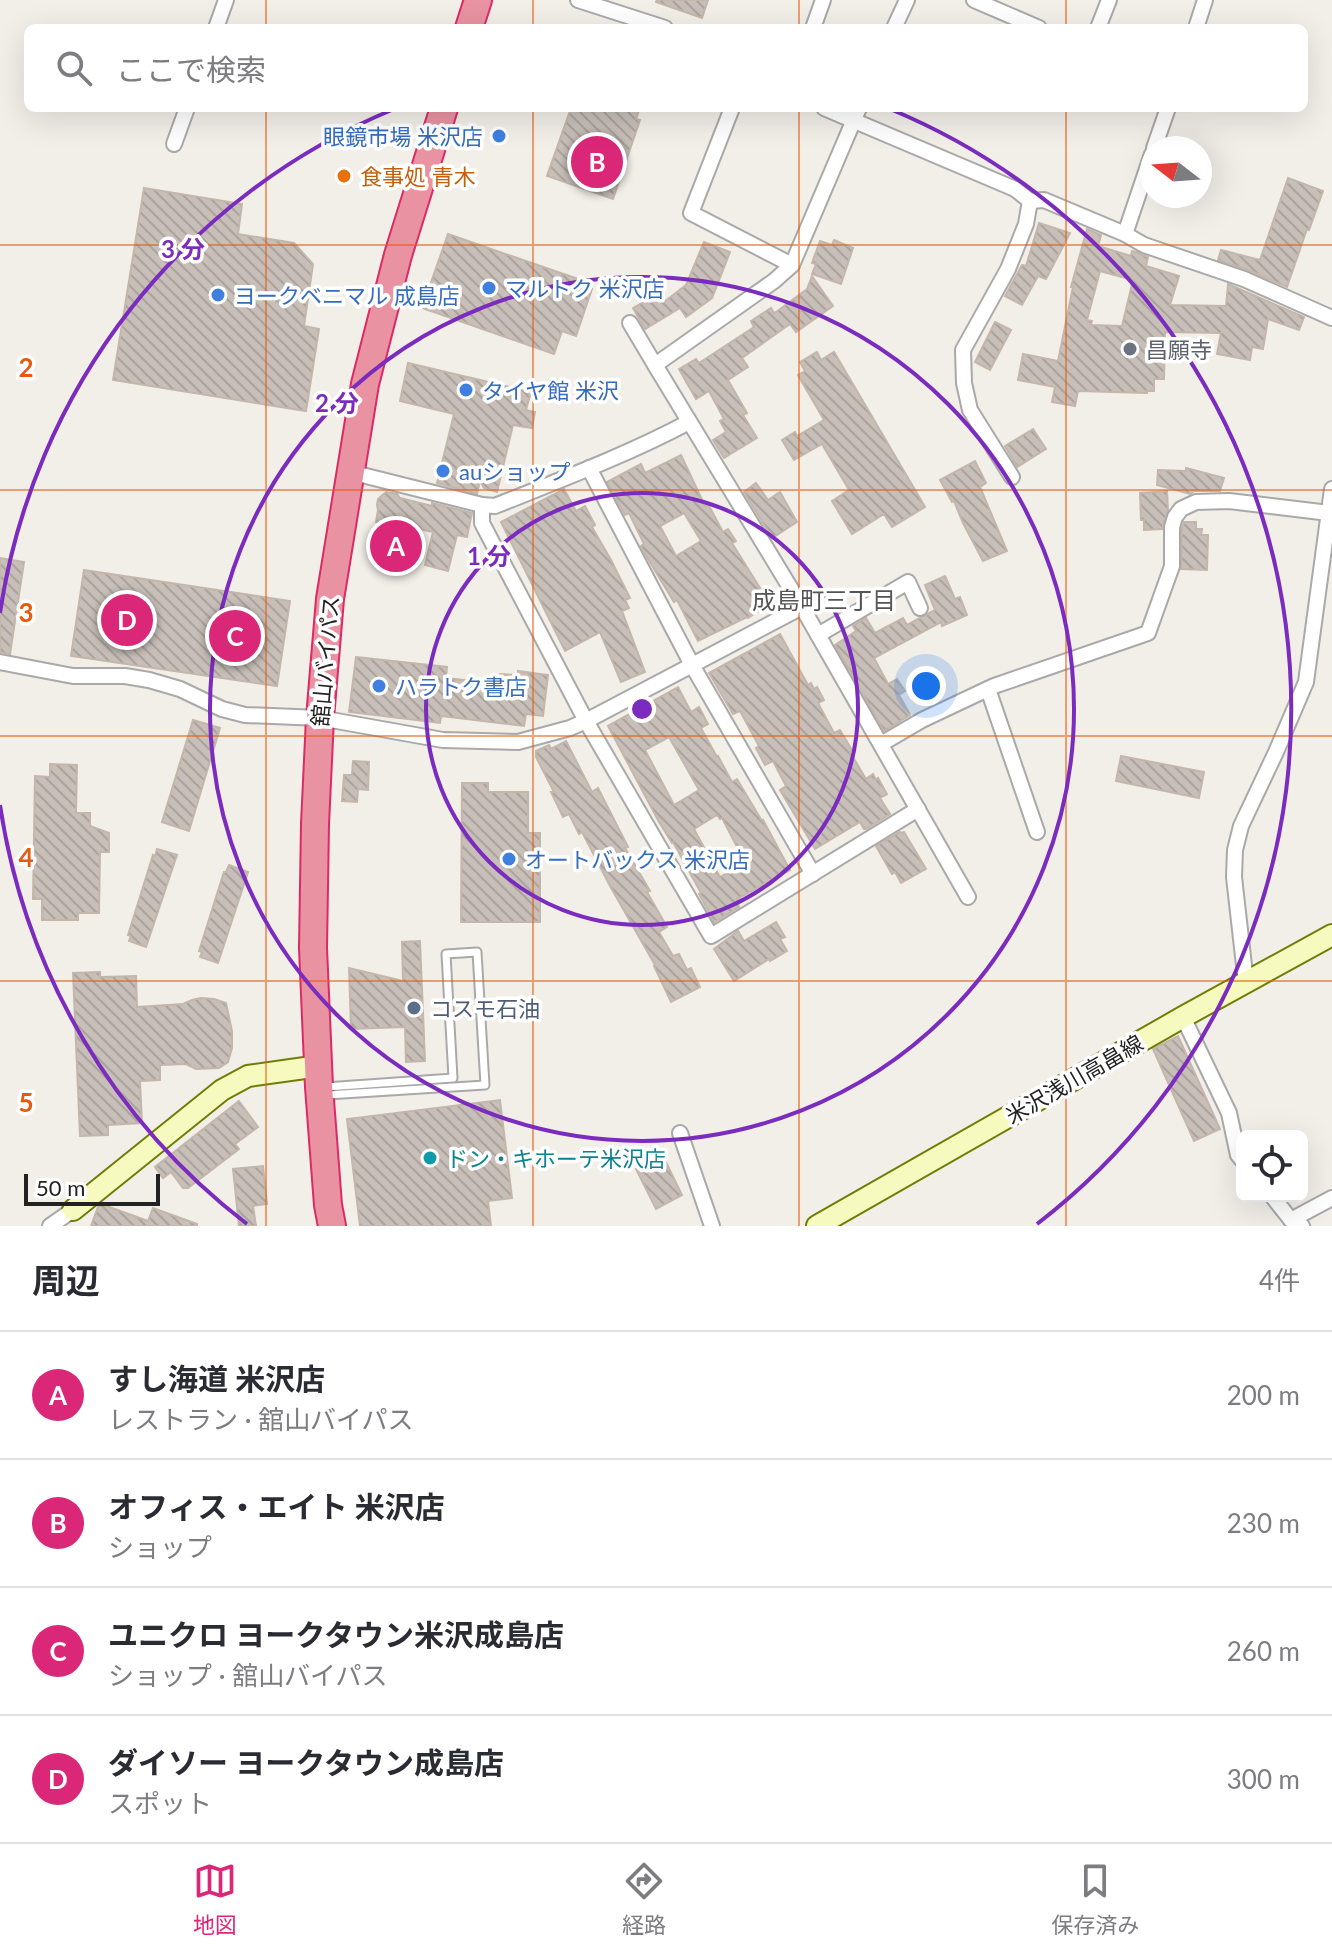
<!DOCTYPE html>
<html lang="ja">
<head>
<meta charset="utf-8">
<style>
	body { margin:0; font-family:Lato,"Noto Sans JP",sans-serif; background:#f7f7f7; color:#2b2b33 }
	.controls { position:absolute; right:24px; bottom:24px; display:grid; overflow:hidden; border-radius:12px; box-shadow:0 8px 32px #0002 }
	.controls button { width:72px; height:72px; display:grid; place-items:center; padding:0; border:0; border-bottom:2px solid #e1e1e2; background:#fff; color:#2b2b33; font:40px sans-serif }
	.compass { position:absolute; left:1140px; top:136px; width:72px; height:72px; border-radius:50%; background:#fff; box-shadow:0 8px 32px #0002; rotate:287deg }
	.scale { position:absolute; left:24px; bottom:20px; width:136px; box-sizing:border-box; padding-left:8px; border:4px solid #222; border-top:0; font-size:22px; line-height:28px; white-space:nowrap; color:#222; -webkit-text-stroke:6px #fff; paint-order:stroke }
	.you { position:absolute; left:926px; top:686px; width:28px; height:28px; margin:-20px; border:6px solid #fff; border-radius:50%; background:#1a73e8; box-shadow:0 0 0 12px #1a73e833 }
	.badge { display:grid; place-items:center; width:52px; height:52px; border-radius:50%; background:#db2777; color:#fff; font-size:26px; font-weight:700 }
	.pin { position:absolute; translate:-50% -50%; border:4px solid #fff; box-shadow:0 2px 8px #0006 }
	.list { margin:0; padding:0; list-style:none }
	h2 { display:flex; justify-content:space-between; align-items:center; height:104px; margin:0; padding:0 32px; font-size:34px }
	h2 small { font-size:26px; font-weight:400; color:#7c7c81 }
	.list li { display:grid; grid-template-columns:52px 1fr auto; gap:24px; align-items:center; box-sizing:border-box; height:128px; padding:0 32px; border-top:2px solid #e1e1e2 }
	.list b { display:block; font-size:30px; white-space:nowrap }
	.list p { margin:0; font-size:26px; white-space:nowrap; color:#7c7c81 }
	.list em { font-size:26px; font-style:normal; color:#7c7c81 }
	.icon { flex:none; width:44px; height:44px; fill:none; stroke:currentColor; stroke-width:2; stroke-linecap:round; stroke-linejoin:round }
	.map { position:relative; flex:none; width:1332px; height:1226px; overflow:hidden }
	.search { position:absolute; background:#fff; box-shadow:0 8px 32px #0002; left:24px; right:24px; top:24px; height:88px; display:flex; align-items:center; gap:20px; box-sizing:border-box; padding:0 28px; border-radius:12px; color:#7c7c81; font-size:30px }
	.sheet { height:616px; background:#fff }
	nav { display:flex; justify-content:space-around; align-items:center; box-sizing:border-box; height:112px; border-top:2px solid #e1e1e2; background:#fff; font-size:22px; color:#7c7c81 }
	nav a { display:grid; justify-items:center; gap:4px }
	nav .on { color:#db2777 }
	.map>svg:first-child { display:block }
	.building { fill:url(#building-back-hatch); stroke:#c4b6ab; stroke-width:2; fill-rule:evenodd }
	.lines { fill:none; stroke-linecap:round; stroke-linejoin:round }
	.lane-casing { stroke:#a9a9a9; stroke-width:11 }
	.street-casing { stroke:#a9a9a9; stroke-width:18 }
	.secondary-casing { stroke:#707d05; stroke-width:24 }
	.highway-casing { stroke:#dc2a67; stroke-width:30 }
	.lane { stroke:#fff; stroke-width:7 }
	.street { stroke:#fff; stroke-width:14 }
	.secondary { stroke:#f7fabf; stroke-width:20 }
	.highway { stroke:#e892a2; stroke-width:26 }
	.grid { fill:none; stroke:#e8590c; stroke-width:2; stroke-opacity:0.55 }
	.ring { fill:none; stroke:#7b2cbf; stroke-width:4 }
	.shop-dot { fill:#3f7fe0; stroke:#fff; stroke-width:3 }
	.food-dot { fill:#e8710a; stroke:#fff; stroke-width:3 }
	.worship-dot { fill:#6b7280; stroke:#fff; stroke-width:3 }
	.service-dot { fill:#5c6f8a; stroke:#fff; stroke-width:3 }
	.culture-dot { fill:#0f9aa8; stroke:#fff; stroke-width:3 }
	.labels { text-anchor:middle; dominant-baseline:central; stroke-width:7; stroke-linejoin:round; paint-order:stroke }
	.shop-label { font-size:22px; fill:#366cbe; stroke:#fff; text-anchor:start }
	.food-label { font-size:22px; fill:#c56008; stroke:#fff; text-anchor:start }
	.worship-label { font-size:22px; fill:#5b616d; stroke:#fff; text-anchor:start }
	.street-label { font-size:22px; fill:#222; stroke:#fff }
	.service-label { font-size:22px; fill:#4e5e75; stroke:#fff; text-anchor:start }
	.culture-label { font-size:22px; fill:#0d838f; stroke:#fff; text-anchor:start }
	.neighbourhood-label { font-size:24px; fill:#555; stroke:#fff }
	.grid-label { font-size:26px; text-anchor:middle; font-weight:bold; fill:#e8590c; stroke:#fff; stroke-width:7; stroke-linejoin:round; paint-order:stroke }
	.centre { fill:#7b2cbf; stroke:#fff; stroke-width:4 }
	.ring-label { font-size:24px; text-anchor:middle; font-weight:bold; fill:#7b2cbf; stroke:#fff; stroke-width:7; stroke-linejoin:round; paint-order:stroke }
</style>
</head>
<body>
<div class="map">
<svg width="1332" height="1226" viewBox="0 0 1332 1226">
	<defs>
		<pattern id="building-back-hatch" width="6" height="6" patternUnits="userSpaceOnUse" patternTransform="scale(2)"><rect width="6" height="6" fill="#c7bfb8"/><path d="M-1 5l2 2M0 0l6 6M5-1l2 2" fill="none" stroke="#aba49e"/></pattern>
	</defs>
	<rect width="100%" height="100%" fill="#f2efe9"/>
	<g class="building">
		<polygon points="657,0 708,0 702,18 656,2"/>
		<polygon points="571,108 640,108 636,119 640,120 613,199 547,176"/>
		<polygon points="1288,178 1323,191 1309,230 1307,229 1287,287 1248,270 1218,260 1221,250 1260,260"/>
		<polygon points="144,188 242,204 238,234 294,243 313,264 304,326 319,329 306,411 113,380"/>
		<polygon points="1039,223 1070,233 1046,279 1038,276 1022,305 1005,296 1022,265 1026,266"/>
		<path d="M1087 229 1101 235 1098 246 1131 256 1132 251 1136 252 1148 257 1146 266 1179 276 1170 305 1226 306 1228 284 1304 317 1299 330 1268 319 1263 349 1252 347 1250 360 1217 354 1221 333 1165 332 1164 379H1154V391H1147V393L1078 391 1075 406 1052 402 1055 387 1018 380 1023 354 1058 361 1073 287H1071ZM1100 271 1133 280 1122 326 1091 325 1092 321 1087 320Z"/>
		<polygon points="448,234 581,280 580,285 592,289 576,336 562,331 554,354 422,308"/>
		<polygon points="834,240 853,248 841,284 812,274 816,264 812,263 820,241 832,245"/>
		<polygon points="704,242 730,252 712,298 686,317 680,308 645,329 633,308 659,293 664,302 686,285"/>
		<polygon points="812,276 833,306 796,332 790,324 742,358 748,367 728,380 747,413 743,415 757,438 724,458 713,440 726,432 720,421 724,419 709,391 696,399 679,369 696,359 699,363 754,327 751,321 771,308 774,313 776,312 807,289"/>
		<polygon points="995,322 1011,330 990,370 975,362"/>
		<polygon points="817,352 821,360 834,352 925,507 892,527 884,514 852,534 832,501 849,490 822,444 794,460 782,440 795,432 797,436 824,420 798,375 805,371 800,362"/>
		<polygon points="408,363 531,392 526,410 535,412 532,428 513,425 497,492 484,488 480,481 477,494 437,483 454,414 400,401"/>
		<polygon points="1033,429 1046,449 1017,467 1005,446"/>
		<path d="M681 455 705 506 708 504 723 532 728 529 736 541 732 543 770 604 748 618 747 617 698 641 677 600 674 602 648 559 641 546 644 544 629 513 625 515 607 482 641 464 645 473ZM684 513 701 541 676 556 660 526Z"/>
		<polygon points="975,461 986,483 980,487 1007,551 983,561 963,523 954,501 952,502 940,480"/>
		<polygon points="1186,468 1224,478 1220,491 1194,491 1190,494 1157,485 1158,470 1186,471"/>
		<polygon points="756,483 768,500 780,492 797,522 772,538 744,492"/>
		<polygon points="564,489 576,511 585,506 595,525 592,527 611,560 630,598 625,600 629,608 622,611 645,672 621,682 600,632 565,651 501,522"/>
		<polygon points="1167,491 1168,510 1162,529 1144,530 1144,520 1141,520 1140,493"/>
		<polygon points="386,492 397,494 400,498 432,506 432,503 472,513 467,537 457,535 448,571 425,565 433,532 398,524 397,527 376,522 378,510 377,505 378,499"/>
		<polygon points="1184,522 1196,522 1196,529 1202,529 1201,535 1208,535 1207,570 1181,569 1182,528"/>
		<polygon points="0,558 24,562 10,654 0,652"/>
		<polygon points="84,570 290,601 277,686 71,656"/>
		<polygon points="945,576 955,599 960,597 967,615 942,626 941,622 874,658 888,684 897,679 905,691 899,695 910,715 884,731 835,645 856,631 853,626 866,618 875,633 903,618 907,625 935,610 925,585"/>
		<polygon points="780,634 808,685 811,683 814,689 817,687 824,700 818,703 834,733 840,730 852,750 850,752 866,779 873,774 876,780 878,778 887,794 880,798 890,814 866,829 864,829 860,822 815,849 780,790 786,786 773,761 765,765 756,748 759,746 740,711 733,714 709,673"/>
		<polygon points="356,657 447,667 446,678 499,684 500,674 518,675 518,671 548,675 543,716 526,714 524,726 441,716 440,723 349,712"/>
		<path d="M678 687 691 712 699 707 708 724 701 728 717 757 718 756 732 782 737 779 762 821 763 820 790 870 737 899 739 907 714 922 699 894 701 893 673 842 672 843 659 822 608 726ZM669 737 699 790 674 805 645 750ZM717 815 720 819 722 818 746 864 720 877 694 829Z"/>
		<polygon points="193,720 220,728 189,831 162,822"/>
		<polygon points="566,741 592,792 598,788 628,847 625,848 650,891 647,892 667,927 659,932 673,956 679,954 687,970 691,968 700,987 671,1002 654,966 655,965 610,886 582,832 579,834 569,814 563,817 551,792 554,792 536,757 536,751 549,745 551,749"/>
		<polygon points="1121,756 1204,772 1199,798 1116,781"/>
		<polygon points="353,761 369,762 368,790 358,789 357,802 342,801 344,775 352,775"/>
		<polygon points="50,764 77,765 76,813 90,813 90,826 109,833 109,852 100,852 99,913 78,913 78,920 42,920 42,899 33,899 35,776 50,777"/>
		<polygon points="462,783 488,783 488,792 528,792 528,833 540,833 540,922 461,922"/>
		<polygon points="900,832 901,833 904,832 926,869 901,883 895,872 892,874 876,846"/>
		<polygon points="157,849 177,855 146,947 129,941 131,936 128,935 153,855 155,856"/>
		<polygon points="229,865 248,872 218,963 200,957 202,952 199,951 224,872 226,872"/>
		<polygon points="776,922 785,937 780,939 787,951 770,961 769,959 734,981 714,949 738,931 744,941"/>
		<polygon points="420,941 425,1061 406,1062 405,1027 351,1029 349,968 403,981 402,942"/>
		<polygon points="100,972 100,977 136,976 137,1007 183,1004 192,1000 201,998 214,999 226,1003 232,1031 232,1048 228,1062 219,1068 196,1069 186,1064 160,1065 160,1080 140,1081 142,1123 108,1125 108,1135 80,1136 73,973"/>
		<polygon points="1178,1036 1220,1129 1194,1141 1153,1049"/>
		<polygon points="500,1100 512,1198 488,1201 491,1226 360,1226 347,1119"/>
		<polygon points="239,1101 258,1127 235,1144 239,1149 188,1188 183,1188 171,1172 163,1178 155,1167"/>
		<polygon points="663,1156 682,1195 656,1209 636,1169"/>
		<polygon points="263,1166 267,1204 253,1206 256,1226 239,1226 233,1169"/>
		<polygon points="101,1204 148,1221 153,1208 197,1224 197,1226 91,1226 98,1207"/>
	</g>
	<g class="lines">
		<defs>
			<polyline id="lane" points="325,1087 453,1078 446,954 477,952 485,1085 327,1095"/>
			<g id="street">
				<polyline points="578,0 665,28"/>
				<polyline points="974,0 1039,28"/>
				<polyline points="216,28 226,0"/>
				<polyline points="813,28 823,0"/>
				<polyline points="894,28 907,0"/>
				<polyline points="1098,28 1109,0"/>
				<polyline points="1196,28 1205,0"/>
				<polyline points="732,108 691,213 792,265"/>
				<polyline points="824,108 1015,189 1030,201 1026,224 1008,269 963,350 964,383 970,410 1012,477"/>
				<polyline points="859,108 792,265 774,281 655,365 802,607 968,897"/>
				<polyline points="174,144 187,108"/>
				<polyline points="1154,148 1168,108"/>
				<polyline points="1030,201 1044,200 1125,234 1144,245 1244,279 1332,318"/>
				<polyline points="1125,234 1152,154"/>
				<polyline points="630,323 655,365"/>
				<polyline points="589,468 692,665 813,874"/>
				<path d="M350 472 482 505 495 506C560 480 627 455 689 422"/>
				<polyline points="482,505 482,523 586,721 711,936 918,809"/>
				<polyline points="818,635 908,582 920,608"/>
				<polyline points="0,662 73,676 125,676 149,680 180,689 222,709 245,715 320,718 443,740 518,742 570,728 586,721 802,607"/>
				<polyline points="988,689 1037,832"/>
				<polyline points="881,744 922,720 994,686 1148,633 1172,566 1172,527 1175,517 1181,509 1196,502 1229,501 1329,513"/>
				<polyline points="1246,983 1234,877 1235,850 1241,826 1276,752 1306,682 1332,489"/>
				<polyline points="1183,1017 1229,1113 1238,1155 1242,1160"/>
				<polyline points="680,1133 712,1226"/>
				<polyline points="1272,1196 1291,1220 1302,1226"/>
				<polyline points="1291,1220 1332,1198"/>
				<polyline points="50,1226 73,1210"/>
			</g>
			<g id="secondary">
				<polyline points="73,1210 222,1090 248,1076 319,1066"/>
				<polyline points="817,1226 1183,1017 1332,935"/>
			</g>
			<g id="highway">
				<polyline points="469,28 478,0"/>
				<polyline points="332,1226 328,1205 319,1087 313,948 315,824 320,718 330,599 365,384 398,255 444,108"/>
			</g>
		</defs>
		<use href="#lane" class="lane-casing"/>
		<use href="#street" class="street-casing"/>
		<use href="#secondary" class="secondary-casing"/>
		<use href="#highway" class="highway-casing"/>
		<use href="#lane" class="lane"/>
		<use href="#street" class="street"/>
		<use href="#secondary" class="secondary"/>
		<use href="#highway" class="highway"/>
	</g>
	<path class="grid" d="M266 0V28M533 0V28M799 0V28M1066 0V28M266 108V1226M533 108V1226M799 108V1226M1066 108V1226M0 245H1332M0 490H1332M0 736H1332M0 981H1332"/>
	<g class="ring">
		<circle cx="642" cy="709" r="216"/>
		<circle cx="642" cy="709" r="432"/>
		<path d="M247 1224A649 649 0 0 1 0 805M0 613A649 649 0 0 1 394 109M890 109A649 649 0 0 1 1037 1224"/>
	</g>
	<g class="shop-dot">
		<circle cx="499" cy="136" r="8"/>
		<circle cx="489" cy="288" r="8"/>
		<circle cx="218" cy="295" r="8"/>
		<circle cx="466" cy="390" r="8"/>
		<circle cx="443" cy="471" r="8"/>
		<circle cx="379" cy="686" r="8"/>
		<circle cx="509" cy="859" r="8"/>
	</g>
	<circle class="food-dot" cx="344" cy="176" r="8"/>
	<circle class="worship-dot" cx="1130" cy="349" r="8"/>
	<circle class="service-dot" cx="414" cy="1008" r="8"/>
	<circle class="culture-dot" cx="430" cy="1158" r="8"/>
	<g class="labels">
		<g class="shop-label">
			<text x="483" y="136" text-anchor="end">眼鏡市場 米沢店</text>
			<text x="505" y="288">マルトク 米沢店</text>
			<text x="234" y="295">ヨークベニマル 成島店</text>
			<text x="482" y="390">タイヤ館 米沢</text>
			<text x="459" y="471">auショップ</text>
			<text x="395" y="686">ハラトク書店</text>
			<text x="525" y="859">オートバックス 米沢店</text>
		</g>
		<g class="food-label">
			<text x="360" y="176">食事処 青木</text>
		</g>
		<g class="worship-label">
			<text x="1146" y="349">昌願寺</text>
		</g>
		<g class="street-label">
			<text transform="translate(325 661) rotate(-85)">舘山バイパス</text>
			<text transform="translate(1074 1079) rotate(-30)">米沢浅川高畠線</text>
		</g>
		<g class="service-label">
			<text x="430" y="1008">コスモ石油</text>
		</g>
		<g class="culture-label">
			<text x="446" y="1158">ドン・キホーテ米沢店</text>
		</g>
		<g class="neighbourhood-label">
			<text x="824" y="599">成島町三丁目</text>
		</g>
	</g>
	<g class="grid-label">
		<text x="26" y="377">2</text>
		<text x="26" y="622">3</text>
		<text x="26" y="867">4</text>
		<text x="26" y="1112">5</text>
	</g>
	<circle cx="642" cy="709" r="12" class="centre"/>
	<g class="ring-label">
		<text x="183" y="258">3 分</text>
		<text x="337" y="412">2 分</text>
		<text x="489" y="565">1 分</text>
	</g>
</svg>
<div class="controls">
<button><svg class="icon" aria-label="locate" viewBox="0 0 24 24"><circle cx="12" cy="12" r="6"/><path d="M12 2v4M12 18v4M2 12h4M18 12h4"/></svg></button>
</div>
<svg class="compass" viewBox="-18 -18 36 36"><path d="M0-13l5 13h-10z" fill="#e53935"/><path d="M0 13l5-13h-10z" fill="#7c7c81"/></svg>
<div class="scale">50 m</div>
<div class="you"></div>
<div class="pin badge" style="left:396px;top:546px">A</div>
<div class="pin badge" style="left:597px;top:162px">B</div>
<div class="pin badge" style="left:235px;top:636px">C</div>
<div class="pin badge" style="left:127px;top:620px">D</div>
<div class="search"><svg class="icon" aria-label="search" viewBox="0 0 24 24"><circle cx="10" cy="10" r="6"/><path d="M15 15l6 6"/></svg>ここで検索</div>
</div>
<section class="sheet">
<h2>周辺<small>4件</small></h2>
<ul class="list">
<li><span class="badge">A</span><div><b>すし海道 米沢店</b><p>レストラン · 舘山バイパス</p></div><em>200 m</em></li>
<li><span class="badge">B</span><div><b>オフィス・エイト 米沢店</b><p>ショップ</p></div><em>230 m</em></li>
<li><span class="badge">C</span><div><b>ユニクロ ヨークタウン米沢成島店</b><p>ショップ · 舘山バイパス</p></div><em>260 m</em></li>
<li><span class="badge">D</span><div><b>ダイソー ヨークタウン成島店</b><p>スポット</p></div><em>300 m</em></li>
</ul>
</section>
<nav>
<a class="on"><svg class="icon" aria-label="map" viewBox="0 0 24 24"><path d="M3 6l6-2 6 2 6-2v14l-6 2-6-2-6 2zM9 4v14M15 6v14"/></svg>地図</a>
<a><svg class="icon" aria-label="directions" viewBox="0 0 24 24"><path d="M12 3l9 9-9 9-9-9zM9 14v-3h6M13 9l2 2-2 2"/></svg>経路</a>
<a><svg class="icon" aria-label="saved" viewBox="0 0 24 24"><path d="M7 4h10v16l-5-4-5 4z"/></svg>保存済み</a>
</nav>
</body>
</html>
